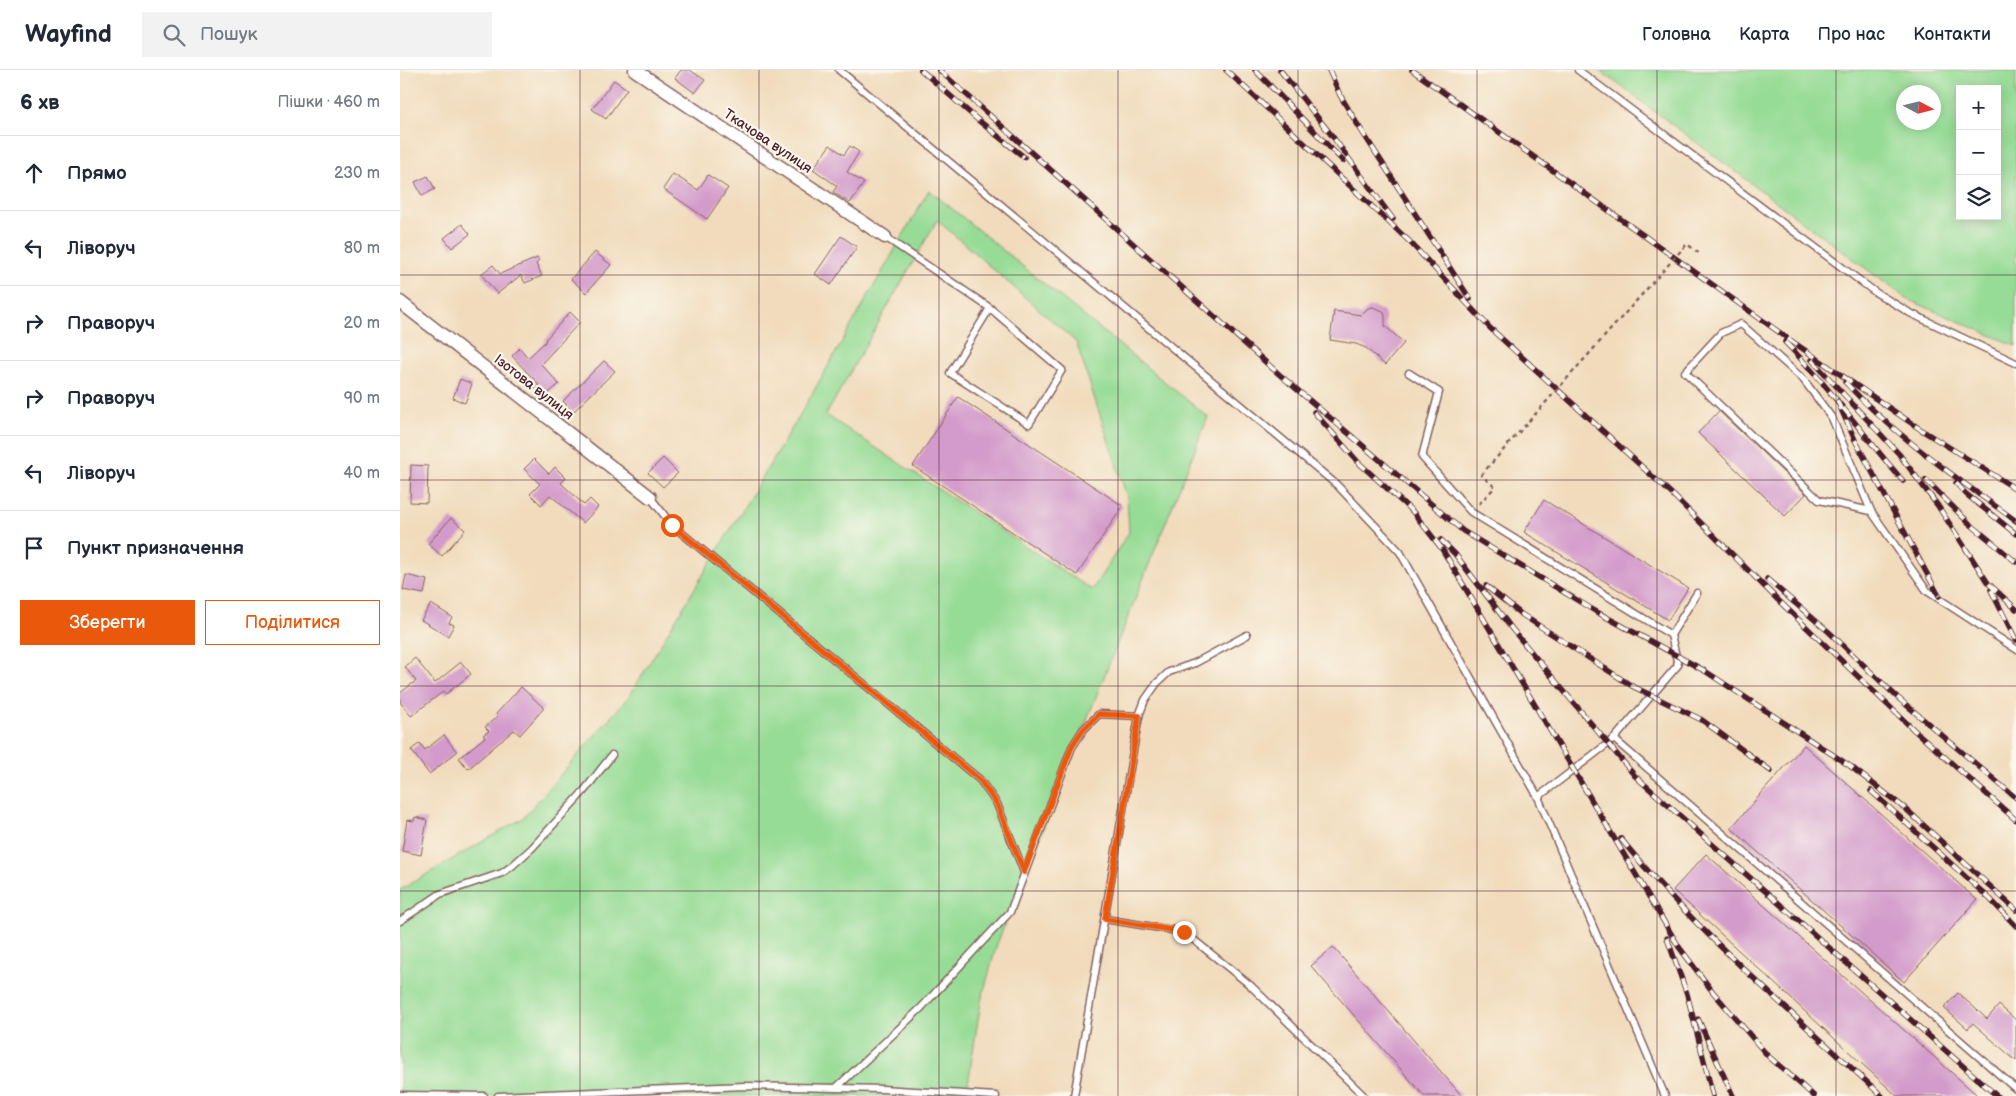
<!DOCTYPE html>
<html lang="uk">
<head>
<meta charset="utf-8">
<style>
	body { margin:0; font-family:"Balsamiq Sans",sans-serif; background:#f2f2f3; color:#1f2937 }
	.controls { position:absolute; right:15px; top:15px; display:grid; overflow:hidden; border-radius:0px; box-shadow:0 2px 12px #0003 }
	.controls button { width:45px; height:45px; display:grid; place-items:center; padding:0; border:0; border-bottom:1px solid #e0e1e3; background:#fff; color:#1f2937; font:25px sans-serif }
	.compass { position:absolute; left:1496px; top:15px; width:45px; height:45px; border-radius:50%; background:#fff; box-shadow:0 2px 12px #0003; rotate:97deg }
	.stop { position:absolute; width:15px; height:15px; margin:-11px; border:4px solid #ea580c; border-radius:50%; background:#fff }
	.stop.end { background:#ea580c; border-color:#fff; box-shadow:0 1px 5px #0008 }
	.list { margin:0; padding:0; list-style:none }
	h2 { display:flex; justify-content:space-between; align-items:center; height:65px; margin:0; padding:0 20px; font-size:21px }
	h2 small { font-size:16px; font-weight:400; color:#747a83 }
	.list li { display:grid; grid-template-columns:32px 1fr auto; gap:15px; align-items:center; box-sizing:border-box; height:75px; padding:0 20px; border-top:1px solid #e0e1e3 }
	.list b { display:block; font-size:19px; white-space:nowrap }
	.list em { font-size:16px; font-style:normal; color:#747a83 }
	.actions { display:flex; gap:10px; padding:15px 20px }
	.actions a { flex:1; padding:11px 0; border:1px solid #ea580c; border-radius:0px; text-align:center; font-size:18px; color:#ea580c }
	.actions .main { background:#ea580c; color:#fff }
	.icon { flex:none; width:28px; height:28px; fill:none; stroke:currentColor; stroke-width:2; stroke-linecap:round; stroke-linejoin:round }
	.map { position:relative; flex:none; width:1616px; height:1026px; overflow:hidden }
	header { display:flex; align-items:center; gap:30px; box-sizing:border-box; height:70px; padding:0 25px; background:#fff; border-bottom:1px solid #e0e1e3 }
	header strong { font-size:24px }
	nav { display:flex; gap:28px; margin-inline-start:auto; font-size:18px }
	.search { width:350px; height:45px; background:#f2f2f3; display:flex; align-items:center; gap:12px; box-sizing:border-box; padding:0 18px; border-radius:0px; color:#747a83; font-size:19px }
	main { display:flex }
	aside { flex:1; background:#fff }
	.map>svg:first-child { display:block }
	.green { fill:#97dc96; stroke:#707e60; fill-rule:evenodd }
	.building { fill:#d39bcb }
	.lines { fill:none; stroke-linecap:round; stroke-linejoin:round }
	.service-casing { stroke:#84615e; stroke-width:9 }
	.minor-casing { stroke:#84615e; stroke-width:15 }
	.path { stroke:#84615e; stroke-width:2.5; stroke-dasharray:4 4; stroke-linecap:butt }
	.service { stroke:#fff; stroke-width:6 }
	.minor { stroke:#fff; stroke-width:12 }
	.rail-casing { stroke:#4a1f2b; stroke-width:5.5 }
	.rail { stroke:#fbf7ec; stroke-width:4; stroke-dasharray:11; stroke-linecap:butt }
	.path-bridge { stroke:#84615e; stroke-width:2.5; stroke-dasharray:4 4; stroke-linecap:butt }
	.route { stroke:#ea580c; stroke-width:6 }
	.grid { fill:none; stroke:#4a1f2b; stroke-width:1; stroke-opacity:0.55 }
	.labels { text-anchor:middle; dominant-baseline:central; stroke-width:4.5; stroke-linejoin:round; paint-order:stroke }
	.street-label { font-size:14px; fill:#4a1f2b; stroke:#fbf7ec }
</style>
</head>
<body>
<header>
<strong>Wayfind</strong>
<div class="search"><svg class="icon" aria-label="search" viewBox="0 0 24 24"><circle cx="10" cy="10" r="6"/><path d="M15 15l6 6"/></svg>Пошук</div>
<nav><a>Головна</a><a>Карта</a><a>Про нас</a><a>Контакти</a></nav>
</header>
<main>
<aside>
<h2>6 хв<small>Пішки · 460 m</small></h2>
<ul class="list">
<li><svg class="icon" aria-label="ahead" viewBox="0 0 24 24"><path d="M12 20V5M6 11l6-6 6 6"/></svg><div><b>Прямо</b></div><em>230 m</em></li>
<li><svg class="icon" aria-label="left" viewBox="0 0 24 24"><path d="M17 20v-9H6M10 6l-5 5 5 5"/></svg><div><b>Ліворуч</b></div><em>80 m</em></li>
<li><svg class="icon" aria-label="right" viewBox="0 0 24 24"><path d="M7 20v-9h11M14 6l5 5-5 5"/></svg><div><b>Праворуч</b></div><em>20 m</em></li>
<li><svg class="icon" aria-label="right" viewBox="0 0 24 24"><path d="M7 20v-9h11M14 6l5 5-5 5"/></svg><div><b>Праворуч</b></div><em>90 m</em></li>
<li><svg class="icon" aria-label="left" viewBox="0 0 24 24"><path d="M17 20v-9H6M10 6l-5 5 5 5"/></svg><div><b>Ліворуч</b></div><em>40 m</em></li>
<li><svg class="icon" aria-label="arrive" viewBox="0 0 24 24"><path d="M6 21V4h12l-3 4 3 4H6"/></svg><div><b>Пункт призначення</b></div></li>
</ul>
<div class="actions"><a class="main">Зберегти</a><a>Поділитися</a></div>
</aside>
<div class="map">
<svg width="1616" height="1026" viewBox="0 0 1616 1026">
	<rect width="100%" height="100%" fill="#fbf7ec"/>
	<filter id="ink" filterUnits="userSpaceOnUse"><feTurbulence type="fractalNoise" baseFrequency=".02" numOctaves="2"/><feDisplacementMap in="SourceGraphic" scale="10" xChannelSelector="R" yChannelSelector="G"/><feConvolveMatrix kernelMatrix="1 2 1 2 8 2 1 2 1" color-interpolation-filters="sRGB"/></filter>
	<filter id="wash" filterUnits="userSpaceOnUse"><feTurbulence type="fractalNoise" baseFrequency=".0096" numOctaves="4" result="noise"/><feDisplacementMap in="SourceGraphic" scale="20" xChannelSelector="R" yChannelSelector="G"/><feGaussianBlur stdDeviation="1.12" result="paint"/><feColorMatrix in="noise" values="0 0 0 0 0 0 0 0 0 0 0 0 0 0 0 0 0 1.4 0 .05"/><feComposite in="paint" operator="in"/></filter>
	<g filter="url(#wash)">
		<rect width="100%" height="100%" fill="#f1dbbc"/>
		<g class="green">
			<path d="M1199 0H1616V276L1507 229ZM1560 19H1597V146H1560ZM1504 22H1534V52H1504Z"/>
			<path d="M529 120 808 347 597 874 581 931 566 1026H0V820L123 748 230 625 397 350ZM537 150 676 272 727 427 729 462 692 520 426 345Z"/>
		</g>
		<g id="blocks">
			<g class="building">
				<polygon points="281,0 290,0 305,10 295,23 275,8"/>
				<polygon points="214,10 227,19 206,49 192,39"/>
				<polygon points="430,75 444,85 450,76 459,82 447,102 464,113 450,133 433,122 437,116 413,99"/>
				<polygon points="273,104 298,120 308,105 328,118 307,149 263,119"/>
				<polygon points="28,106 35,119 22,126 15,112"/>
				<polygon points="62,154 70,164 52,178 44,168"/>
				<polygon points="441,166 457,177 431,215 415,204"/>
				<polygon points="195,182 211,195 186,223 171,209"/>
				<polygon points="137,188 139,191 136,194 142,206 125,213 121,205 97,224 81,204 93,195 100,204"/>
				<polygon points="973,237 983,241 985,246 985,256 1004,273 985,295 966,278 956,274 930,270 934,241 961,245 968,238"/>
				<polygon points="170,242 180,252 141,294 159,314 144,327 135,318 139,315 112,286 120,278 128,288 146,271 145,270"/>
				<polygon points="204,291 215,301 173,342 163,331"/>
				<polygon points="60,309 72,314 65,333 53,328"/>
				<polygon points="558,327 723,436 677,505 513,396"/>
				<polygon points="1319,341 1406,424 1385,446 1298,363"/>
				<polygon points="263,388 278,403 263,417 248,403"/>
				<polygon points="134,389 149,404 155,397 166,408 161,413 184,435 190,429 198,437 183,453 150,425 141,435 130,424 140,414 124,399"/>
				<polygon points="11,395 28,396 27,433 10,432"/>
				<polygon points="1144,430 1288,518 1268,550 1124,462"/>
				<polygon points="51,448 65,460 42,486 28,474"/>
				<polygon points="6,505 27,510 24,524 3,520"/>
				<polygon points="31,534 52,547 49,553 54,555 48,566 21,550"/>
				<polygon points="15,588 35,613 61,592 71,604 46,624 44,621 11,646 0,632 0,623 16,611 5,597"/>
				<polygon points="121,617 144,638 120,665 114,660 68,699 59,688 85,667 83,665 89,661 85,657 98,646 96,644"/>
				<polygon points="44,665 57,682 29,704 11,680 20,673 25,680"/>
				<polygon points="1404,675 1577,830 1504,912 1331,758"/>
				<polygon points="15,747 27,750 21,785 2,781 7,750 14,751"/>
				<polygon points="1306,784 1578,1026 1497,1026 1273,820"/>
				<polygon points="933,877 1062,1026 1024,1026 911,896"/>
				<polygon points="1558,923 1587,949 1599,935 1616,950 1616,991 1573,953 1568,959 1544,938"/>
			</g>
		</g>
	</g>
	<g filter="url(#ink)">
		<use href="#blocks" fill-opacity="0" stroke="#84615e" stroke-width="1"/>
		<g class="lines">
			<defs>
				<g id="service">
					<polyline points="439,0 937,415 1000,482 1138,727 1265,1026"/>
					<polyline points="1178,0 1475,222 1510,243 1616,293"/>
					<polyline points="485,167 590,238 662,300 629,354 550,303 590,238"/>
					<polyline points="1009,303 1039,322 1022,387 1071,442 1271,565"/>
					<polyline points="250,427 272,455 580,710 597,734 624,802"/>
					<polyline points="1471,441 1419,430 1285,302 1321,263 1341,254 1403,309 1432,348 1471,441 1527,521 1616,579"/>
					<polyline points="1214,669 1616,1019"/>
					<polyline points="1138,727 1214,669 1278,595 1271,565 1297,523"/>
					<polyline points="705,849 784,862 850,915 964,1026"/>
					<polyline points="0,851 40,824 102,803 112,796 132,778 184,721 212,685"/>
					<polyline points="436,1018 521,938 610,842 672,677 683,660 699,644 739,646"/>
					<polyline points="0,1025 84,1026"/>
					<polyline points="98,1026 345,1016 482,1019 596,1026"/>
					<polyline points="674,1026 739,646 745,630 757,613 769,602 795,593 847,565"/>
				</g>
				<g id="minor">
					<polyline points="235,0 485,167"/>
					<polyline points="0,232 250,427"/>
				</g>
			</defs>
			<use href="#service" class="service-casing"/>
			<use href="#minor" class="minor-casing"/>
			<g class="path">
				<polyline points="1278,184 1287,174 1300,184"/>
				<polyline points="1079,434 1095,417 1081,405"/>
			</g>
			<use href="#service" class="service"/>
			<use href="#minor" class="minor"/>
			<defs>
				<g id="rail">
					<polyline points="521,0 578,50 624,87"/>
					<polyline points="539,0 880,305 1063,461 1195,541 1305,601 1450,696 1507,740 1616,840"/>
					<polyline points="826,0 1009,171 1090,258 1274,426 1378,530 1514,660 1616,750"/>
					<polyline points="855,0 943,91"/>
					<polyline points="880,0 933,67 993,149"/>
					<polyline points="929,0 940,25 956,52 1070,229"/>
					<polyline points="1012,0 1390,270 1523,361 1616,419"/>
					<path d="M1385 272C1428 315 1463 365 1503 411"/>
					<polyline points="1412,290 1499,384 1538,436 1588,513 1616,539"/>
					<path d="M1445 312C1495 366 1557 408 1616 451"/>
					<polyline points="1437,330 1455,370 1539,526"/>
					<polyline points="914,342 959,393 1013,442 1042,479 1279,877 1313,922 1368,986 1414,1026"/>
					<polyline points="1526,410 1569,453 1616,492"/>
					<polyline points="1556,413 1566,424 1616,464"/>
					<polyline points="1041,470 1055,484 1112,559 1235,706 1597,1026"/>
					<polyline points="1367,509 1429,562 1497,627 1616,728"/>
					<polyline points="1086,516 1121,544 1232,616 1302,650 1371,701"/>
					<polyline points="1591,520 1616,570"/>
					<polyline points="1471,721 1590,829 1616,856"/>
					<path d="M1221 769C1298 864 1393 943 1482 1026"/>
					<polyline points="1267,868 1287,924 1313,1026"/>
					<polyline points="1298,949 1333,1026"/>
				</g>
			</defs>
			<use href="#rail" class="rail-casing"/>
			<use href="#rail" class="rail"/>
			<polyline class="path-bridge" points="1081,405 1278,184"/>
		</g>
	</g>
	<g class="lines" filter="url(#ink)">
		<polyline class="route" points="272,455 580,710 597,734 624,802 672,676 683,660 699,644 739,646 705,849 784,862"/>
	</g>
	<path class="grid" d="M180 0V1026M359 0V1026M539 0V1026M718 0V1026M898 0V1026M1077 0V1026M1257 0V1026M1436 0V1026M0 205H1616M0 410H1616M0 616H1616M0 821H1616"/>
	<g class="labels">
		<g class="street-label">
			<text transform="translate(368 71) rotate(34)">Ткачова вулиця</text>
			<text transform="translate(134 317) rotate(38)">Ізотова вулиця</text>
		</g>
	</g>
</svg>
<div class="controls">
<button>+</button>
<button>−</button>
<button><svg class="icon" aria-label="layers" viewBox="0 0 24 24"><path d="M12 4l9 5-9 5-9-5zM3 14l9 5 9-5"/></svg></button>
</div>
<svg class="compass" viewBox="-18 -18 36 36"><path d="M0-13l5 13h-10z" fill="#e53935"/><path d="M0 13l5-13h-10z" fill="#747a83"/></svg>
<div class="stop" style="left:272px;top:455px"></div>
<div class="stop end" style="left:784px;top:862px"></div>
</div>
</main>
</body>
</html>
